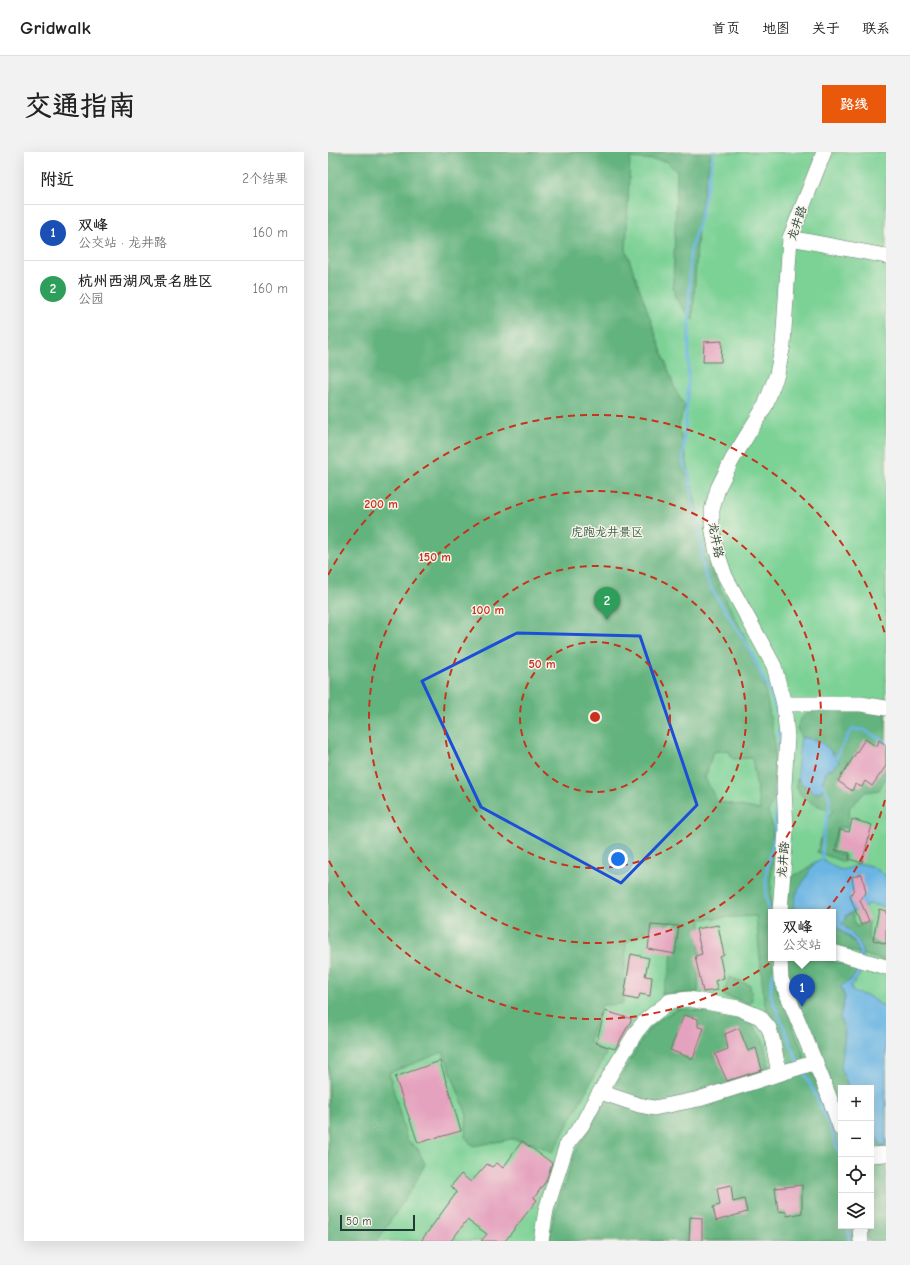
<!DOCTYPE html>
<html lang="zh">
<head>
<meta charset="utf-8">
<style>
	body { margin:0; font-family:"Comic Neue","LXGW WenKai TC",sans-serif; background:#f2f2f2; color:#222 }
	.controls { position:absolute; right:12px; bottom:12px; display:grid; overflow:hidden; border-radius:0px; box-shadow:0 4px 16px #0002 }
	.controls button { width:36px; height:36px; display:grid; place-items:center; padding:0; border:0; border-bottom:1px solid #e0e0e0; background:#fff; color:#222; font:20px sans-serif }
	.scale { position:absolute; left:12px; bottom:10px; width:75px; box-sizing:border-box; padding-left:4px; border:2px solid #1f3d34; border-top:0; font-size:11px; line-height:14px; white-space:nowrap; color:#1f3d34; -webkit-text-stroke:3px #f7f3e8; paint-order:stroke }
	.you { position:absolute; left:290px; top:707px; width:14px; height:14px; margin:-10px; border:3px solid #fff; border-radius:50%; background:#1a73e8; box-shadow:0 0 0 6px #1a73e833 }
	.badge { display:grid; place-items:center; width:26px; height:26px; border-radius:50%; background:#ea580c; color:#fff; font-size:13px; font-weight:700 }
	.pin { position:absolute; translate:-50% -33px; filter:drop-shadow(0 1px 2px #0008) }
	.pin::after { content:''; position:absolute; top:21px; width:14px; height:12px; background:inherit; clip-path:polygon(0 0,100% 0,50% 100%) }
	.popup { position:absolute; left:440px; top:757px; width:68px; height:52px; box-sizing:border-box; display:grid; place-content:center; border-radius:0px; background:#fff; filter:drop-shadow(0 1px 3px #0005); font-size:13px; white-space:nowrap; color:#767676 }
	.popup b { font-size:15px; color:#222 }
	.popup::after { content:''; position:absolute; left:50%; top:100%; margin-left:-8px; border:8px solid transparent; border-top-color:#fff }
	.list { margin:0; padding:0; list-style:none }
	h2 { display:flex; justify-content:space-between; align-items:center; height:52px; margin:0; padding:0 16px; font-size:17px }
	h2 small { font-size:13px; font-weight:400; color:#767676 }
	.list li { display:grid; grid-template-columns:26px 1fr auto; gap:12px; align-items:center; box-sizing:border-box; height:56px; padding:0 16px; border-top:1px solid #e0e0e0 }
	.list b { display:block; font-size:15px; white-space:nowrap }
	.list p { margin:0; font-size:13px; white-space:nowrap; color:#767676 }
	.list em { font-size:13px; font-style:normal; color:#767676 }
	.icon { flex:none; width:22px; height:22px; fill:none; stroke:currentColor; stroke-width:2; stroke-linecap:round; stroke-linejoin:round }
	.map { position:relative; flex:none; width:558px; height:1089px; overflow:hidden; border-radius:0px }
	header { display:flex; align-items:center; gap:24px; box-sizing:border-box; height:56px; padding:0 20px; background:#fff; border-bottom:1px solid #e0e0e0 }
	header strong { font-size:19px }
	nav { display:flex; gap:22px; margin-inline-start:auto; font-size:14px }
	.intro { display:flex; align-items:center; justify-content:space-between; box-sizing:border-box; height:96px; padding:0 24px }
	h1 { margin:0; font-size:28px }
	.button { padding:10px 18px; border-radius:0px; background:#ea580c; color:#fff; font-size:14px; font-weight:700 }
	main { display:flex; gap:24px; padding:0 24px }
	aside { flex:1; background:#fff; border-radius:0px; box-shadow:0 4px 16px #0002 }
	.map>svg:first-child { display:block }
	.green { fill:#7bd195; stroke:#4d8764; fill-rule:evenodd }
	.forest { fill:#64b37e; stroke:#427859; fill-rule:evenodd }
	.water { fill:#6bb5e3; stroke:#45798c }
	.lines { fill:none; stroke-linecap:round; stroke-linejoin:round }
	.stream { stroke:#6bb5e3; stroke-width:3 }
	.building { fill:#e5a2be }
	.minor-casing { stroke:#677868; stroke-width:16 }
	.minor { stroke:#fff; stroke-width:15 }
	.marked { fill:none; stroke:#1d4ed8; stroke-width:3; stroke-linejoin:round }
	.ring { fill:none; stroke:#c8321e; stroke-width:2; stroke-dasharray:7 5 }
	.labels { text-anchor:middle; dominant-baseline:central; stroke-width:3; stroke-linejoin:round; paint-order:stroke }
	.street-label { font-size:12px; fill:#1f3d34; stroke:#f7f3e8 }
	.park-label { font-size:12px; fill:#315b47; stroke:#f7f3e8 }
	.centre { fill:#c8321e; stroke:#f7f3e8; stroke-width:2 }
	.ring-label { font-size:12px; text-anchor:middle; font-weight:bold; fill:#c8321e; stroke:#f7f3e8; stroke-width:3; stroke-linejoin:round; paint-order:stroke }
</style>
</head>
<body>
<header>
<strong>Gridwalk</strong>
<nav><a>首页</a><a>地图</a><a>关于</a><a>联系</a></nav>
</header>
<div class="intro"><h1>交通指南</h1><a class="button">路线</a></div>
<main>
<aside>
<h2>附近<small>2个结果</small></h2>
<ul class="list">
<li><span class="badge" style="background:#1a4fb4">1</span><div><b>双峰</b><p>公交站 · 龙井路</p></div><em>160 m</em></li>
<li><span class="badge" style="background:#2e9e5b">2</span><div><b>杭州西湖风景名胜区</b><p>公园</p></div><em>160 m</em></li>
</ul>
</aside>
<div class="map">
<svg width="558" height="1089" viewBox="0 0 558 1089">
	<rect width="100%" height="100%" fill="#f7f3e8"/>
	<filter id="ink" filterUnits="userSpaceOnUse"><feTurbulence type="fractalNoise" baseFrequency=".025" numOctaves="2"/><feDisplacementMap in="SourceGraphic" scale="8" xChannelSelector="R" yChannelSelector="G"/><feConvolveMatrix kernelMatrix="1 2 1 2 8 2 1 2 1" color-interpolation-filters="sRGB"/></filter>
	<filter id="wash" filterUnits="userSpaceOnUse"><feTurbulence type="fractalNoise" baseFrequency=".012" numOctaves="4" result="noise"/><feDisplacementMap in="SourceGraphic" scale="16" xChannelSelector="R" yChannelSelector="G"/><feGaussianBlur stdDeviation="0.9" result="paint"/><feColorMatrix in="noise" values="0 0 0 0 0 0 0 0 0 0 0 0 0 0 0 0 0 1.4 0 .05"/><feComposite in="paint" operator="in"/></filter>
	<g filter="url(#wash)">
		<rect width="100%" height="100%" fill="#ede5c8"/>
		<path class="green" d="M0 0H558V1089H0ZM443 760H505V806H443ZM513 936H543V1074H513Z"/>
		<g class="forest">
			<path d="M0 0H383L370 72 365 168 347 146 345 134 349 20 338 9 302 6 298 98 348 240 357 254 351 273 367 349 376 404 417 485 435 526 446 586 447 607 445 649 440 660 445 675 442 783 443 806H444L447 831 477 906 457 915 450 882 436 850 428 764 373 767 370 841 333 842 341 822 349 768 315 781 298 790 295 852 274 853 261 889 278 902 225 1000 204 991 184 987 145 994 137 985 139 963 115 900 61 921 79 988 90 997 97 1012 85 1035 49 1089H43L39 1087 38 1089H0ZM400 598 405 607 424 606 432 658 389 649 377 626 385 600Z"/>
			<path d="M495 557 544 558 558 562V625L551 638 537 640 526 652 522 654 521 662 518 676 510 675 504 699 517 704 516 710 489 700 498 669 505 658C490 655 462 645 470 625L474 630 486 641 495 629 499 618 492 589 473 585 469 576C475 560 479 561 495 557Z"/>
			<polygon points="487,710 465,760 456,760 458,727 476,719"/>
			<polygon points="524,761 528,775 541,769 540,787 558,795 558,809 505,794 505,772 527,791 531,801 533,799 514,772 517,764"/>
			<polygon points="458,806 490,806 531,816 524,827 513,835 517,846 512,865 517,880 513,917 521,936 513,936 513,959 462,833"/>
			<polygon points="401,825 422,833 424,847 422,852 395,843"/>
			<polygon points="350,857 406,862 424,872 435,888 445,931 483,918 490,934 513,1000 513,1074 524,1074 524,1089 221,1089 225,1066 247,1000 260,980 320,878 335,865"/>
			<polygon points="543,979 550,987 552,993 558,993 558,1064 557,1089 540,1089 540,1074 543,1074"/>
		</g>
		<g class="water">
			<path d="M473 585 492 589 502 598 511 610 504 617 499 618 495 628 494 639 486 641C482 637 472 632 470 626 468 619 472 592 473 585Z"/>
			<path d="M494 707C499 710 505 715 510 717 519 720 526 712 535 712 543 713 551 719 558 724V755L541 752 517 764 518 767 514 772 531 789 534 799 535 815 532 823 523 834 525 840 542 845 551 852 558 854V993H552L550 987 543 979V936H521L513 917 517 880 512 865 517 846 513 834 524 827 531 816V801L526 789 505 772V760L465 759 468 742 487 710Z"/>
		</g>
		<g class="lines">
			<g class="stream">
				<polyline points="386,0 374,59 362,100 360,237 355,303 356,313 361,322 365,351 372,383 376,420 383,436 420,494 445,547 450,565"/>
				<polyline points="451,577 451,595"/>
				<polyline points="508,606 521,581 525,577 536,578 558,590"/>
				<polyline points="494,707 495,685 502,650 500,642 494,632"/>
				<polyline points="443,768 438,743 438,720 447,683 449,635"/>
				<polyline points="446,820 443,834 443,844 470,910"/>
				<path d="M475 919C490 947 505 977 513 1007"/>
				<polyline points="521,1074 521,1089"/>
			</g>
		</g>
		<g id="blocks">
			<g class="building">
				<polygon points="394,189 393,210 375,210 376,190"/>
				<polygon points="537,587 549,595 551,588 558,593 558,614 544,634 537,629 534,635 527,632 524,639 510,629"/>
				<polygon points="524,667 544,673 534,711 521,707 522,701 507,698 512,678 521,680"/>
				<polygon points="534,722 538,741 532,748 541,769 533,773 522,744 526,737 524,725"/>
				<polygon points="551,757 558,759 558,792 545,788"/>
				<polygon points="323,772 351,774 347,802 320,797"/>
				<polygon points="390,773 396,803 392,805 396,826 387,829 390,838 375,840 367,804 374,802 368,777"/>
				<polygon points="303,802 321,806 317,824 324,825 322,844 312,842 310,848 296,845"/>
				<polygon points="277,859 304,867 287,897 268,891"/>
				<polygon points="356,863 370,867 370,875 376,876 365,907 342,898"/>
				<polygon points="411,876 420,899 428,896 434,918 399,929 387,902 400,897 397,882"/>
				<polygon points="112,909 133,979 90,991 67,925"/>
				<polygon points="194,989 224,1011 218,1029 206,1046 209,1048 177,1089 153,1089 159,1082 139,1068 123,1089 93,1089 129,1040 123,1034 133,1022 143,1030 159,1012 164,1015 169,1011 175,1016"/>
				<polygon points="403,1033 405,1050 416,1047 419,1060 388,1069 385,1055 392,1053 389,1036"/>
				<polygon points="474,1033 474,1061 459,1064 458,1060 450,1059 447,1036"/>
				<polygon points="362,1065 374,1066 374,1089 361,1089"/>
			</g>
		</g>
	</g>
	<g filter="url(#ink)">
		<use href="#blocks" fill-opacity="0" stroke="#677868" stroke-width="1"/>
		<g class="lines">
			<defs>
				<g id="minor">
					<polyline points="462,86 558,104"/>
					<polyline points="456,552 533,552 558,556"/>
					<polyline points="452,760 458,678 456,634 459,585 456,552 446,514 397,424 388,397 384,374 384,358 390,336 404,308 437,254 449,222 455,193 462,86 496,0"/>
					<polyline points="505,800 558,815"/>
					<polyline points="452,806 453,827 497,934 513,977"/>
					<polyline points="272,940 311,953 326,956 371,947 488,910"/>
					<polyline points="543,1003 558,1002"/>
					<polyline points="532,1074 533,1089"/>
					<polyline points="213,1089 218,1058 239,992 254,973 266,950 308,880 318,868 342,849 361,847 410,856 432,865 441,876 445,890 451,922"/>
				</g>
			</defs>
			<use href="#minor" class="minor-casing"/>
			<use href="#minor" class="minor"/>
		</g>
	</g>
	<path class="marked" d="M189 481 312 484 369 653 293 731 153 655 94 529Z"/>
	<g class="ring">
		<circle cx="267" cy="565" r="75"/>
		<circle cx="267" cy="565" r="151"/>
		<circle cx="267" cy="565" r="226"/>
		<path d="M557 648A302 302 0 0 1 0 707M0 423A302 302 0 0 1 557 482"/>
	</g>
	<g class="labels">
		<g class="street-label">
			<text transform="translate(469 71) rotate(-71)">龙井路</text>
			<text transform="translate(388 388) rotate(79)">龙井路</text>
			<text transform="translate(455 708) rotate(-85)">龙井路</text>
		</g>
		<g class="park-label">
			<text x="279" y="380">虎跑龙井景区</text>
		</g>
	</g>
	<circle cx="267" cy="565" r="6" class="centre"/>
	<g class="ring-label">
		<text x="53" y="356">200 m</text>
		<text x="107" y="409">150 m</text>
		<text x="160" y="462">100 m</text>
		<text x="214" y="516">50 m</text>
	</g>
</svg>
<div class="controls">
<button>+</button>
<button>−</button>
<button><svg class="icon" aria-label="locate" viewBox="0 0 24 24"><circle cx="12" cy="12" r="6"/><path d="M12 2v4M12 18v4M2 12h4M18 12h4"/></svg></button>
<button><svg class="icon" aria-label="layers" viewBox="0 0 24 24"><path d="M12 4l9 5-9 5-9-5zM3 14l9 5 9-5"/></svg></button>
</div>
<div class="scale">50 m</div>
<div class="you"></div>
<div class="pin badge" style="left:474px;top:855px;background:#1a4fb4">1</div>
<div class="popup"><b>双峰</b>公交站</div>
<div class="pin badge" style="left:279px;top:468px;background:#2e9e5b">2</div>
</div>
</main>
</body>
</html>
